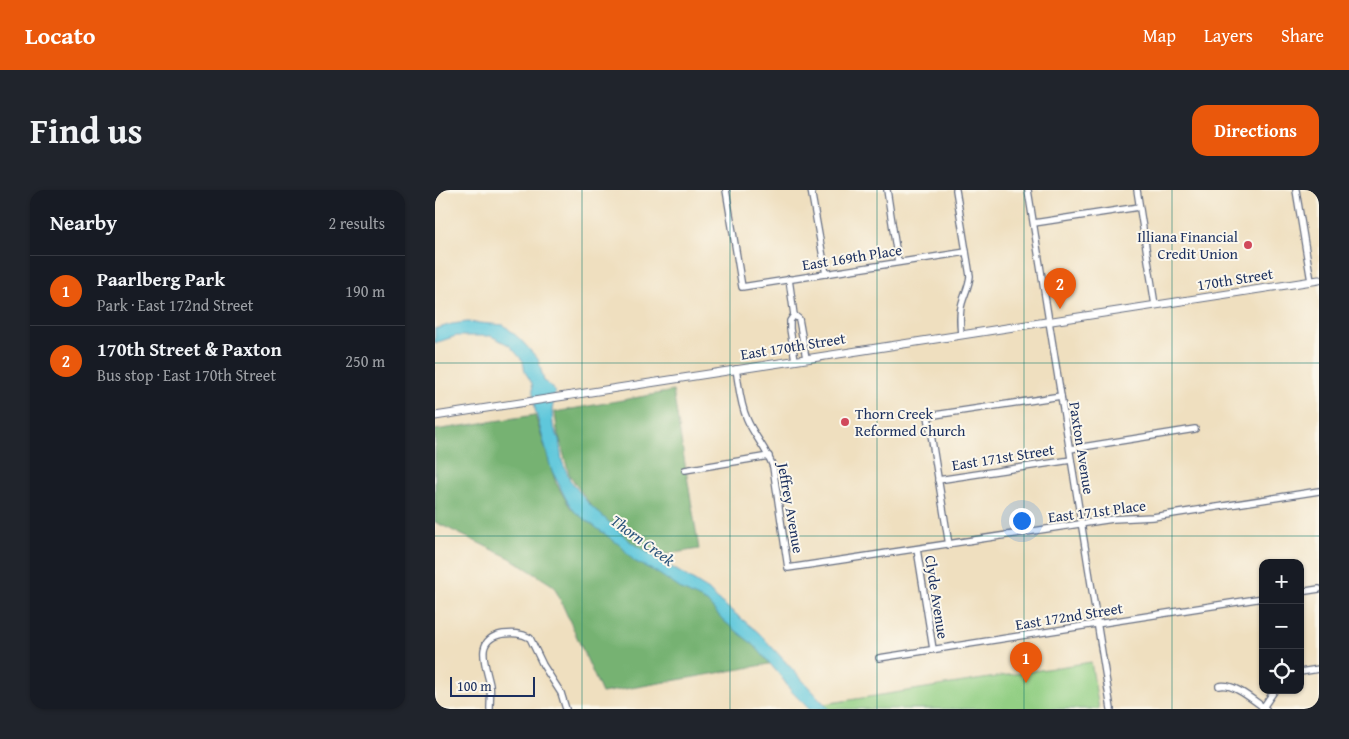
<!DOCTYPE html>
<html lang="en">
<head>
<meta charset="utf-8">
<style>
	body { margin:0; font-family:"Gentium Book Plus",serif; background:#20242c; color:#f1f3f6 }
	.controls { position:absolute; right:15px; bottom:15px; display:grid; overflow:hidden; border-radius:10px; box-shadow:0 1px 4px #0004 }
	.controls button { width:45px; height:45px; display:grid; place-items:center; padding:0; border:0; border-bottom:1px solid #363941; background:#171b24; color:#f1f3f6; font:25px sans-serif }
	.scale { position:absolute; left:15px; bottom:12px; width:85px; box-sizing:border-box; padding-left:5px; border:2px solid #1b2f5e; border-top:0; font-size:14px; line-height:18px; white-space:nowrap; color:#1b2f5e; -webkit-text-stroke:4px #fbf7ec; paint-order:stroke }
	.you { position:absolute; left:586px; top:330px; width:18px; height:18px; margin:-12px; border:4px solid #fff; border-radius:50%; background:#1a73e8; box-shadow:0 0 0 8px #1a73e833 }
	.badge { display:grid; place-items:center; width:32px; height:32px; border-radius:50%; background:#ea580c; color:#fff; font-size:16px; font-weight:700 }
	.pin { position:absolute; translate:-50% -41px; filter:drop-shadow(0 1px 2px #0008) }
	.pin::after { content:''; position:absolute; top:26px; width:18px; height:15px; background:inherit; clip-path:polygon(0 0,100% 0,50% 100%) }
	.list { margin:0; padding:0; list-style:none }
	h2 { display:flex; justify-content:space-between; align-items:center; height:65px; margin:0; padding:0 20px; font-size:21px }
	h2 small { font-size:16px; font-weight:400; color:#9ea1a6 }
	.list li { display:grid; grid-template-columns:32px 1fr auto; gap:15px; align-items:center; box-sizing:border-box; height:70px; padding:0 20px; border-top:1px solid #363941 }
	.list b { display:block; font-size:19px; white-space:nowrap }
	.list p { margin:0; font-size:16px; white-space:nowrap; color:#9ea1a6 }
	.list em { font-size:16px; font-style:normal; color:#9ea1a6 }
	.icon { flex:none; width:28px; height:28px; fill:none; stroke:currentColor; stroke-width:2; stroke-linecap:round; stroke-linejoin:round }
	.map { position:relative; flex:none; width:884px; height:519px; overflow:hidden; border-radius:15px }
	header { display:flex; align-items:center; gap:30px; box-sizing:border-box; height:70px; padding:0 25px; background:#ea580c; color:#fff }
	header strong { font-size:24px }
	nav { display:flex; gap:28px; margin-inline-start:auto; font-size:18px }
	.intro { display:flex; align-items:center; justify-content:space-between; box-sizing:border-box; height:120px; padding:0 30px }
	h1 { margin:0; font-size:35px }
	.button { padding:12px 22px; border-radius:15px; background:#ea580c; color:#fff; font-size:18px; font-weight:700 }
	main { display:flex; gap:30px; padding:0 30px }
	aside { flex:1; background:#171b24; border-radius:15px; box-shadow:0 1px 4px #0004 }
	.map>svg:first-child { display:block }
	.green { fill:#93cf84; stroke:#577f71 }
	.forest { fill:#76b272; stroke:#487068 }
	.water { fill:#5fc7db; stroke:#3d7b9c }
	.lines { fill:none; stroke-linecap:round; stroke-linejoin:round }
	.minor-casing { stroke:#656d80; stroke-width:8 }
	.tertiary-casing { stroke:#656d80; stroke-width:9 }
	.minor { stroke:#fff; stroke-width:5.5 }
	.tertiary { stroke:#fff; stroke-width:7 }
	.grid { fill:none; stroke:#0f766e; stroke-width:1; stroke-opacity:0.55 }
	.poi-dot { fill:#d1495b; stroke:#fbf7ec; stroke-width:2 }
	.labels { text-anchor:middle; dominant-baseline:central; stroke-width:4; stroke-linejoin:round; paint-order:stroke }
	.poi-label { font-size:15px; fill:#1b2f5e; stroke:#fbf7ec; text-anchor:end }
	.street-label { font-size:15px; fill:#1b2f5e; stroke:#fbf7ec }
	.water-label { font-size:16px; font-style:italic; fill:#2c557d; stroke:#fbf7ec }
</style>
</head>
<body>
<header>
<strong>Locato</strong>
<nav><a>Map</a><a>Layers</a><a>Share</a></nav>
</header>
<div class="intro"><h1>Find us</h1><a class="button">Directions</a></div>
<main>
<aside>
<h2>Nearby<small>2 results</small></h2>
<ul class="list">
<li><span class="badge">1</span><div><b>Paarlberg Park</b><p>Park · East 172nd Street</p></div><em>190 m</em></li>
<li><span class="badge">2</span><div><b>170th Street &amp; Paxton</b><p>Bus stop · East 170th Street</p></div><em>250 m</em></li>
</ul>
</aside>
<div class="map">
<svg width="884" height="519" viewBox="0 0 884 519">
	<rect width="100%" height="100%" fill="#fbf7ec"/>
	<filter id="ink" filterUnits="userSpaceOnUse"><feTurbulence type="fractalNoise" baseFrequency=".02" numOctaves="2"/><feDisplacementMap in="SourceGraphic" scale="10" xChannelSelector="R" yChannelSelector="G"/><feConvolveMatrix kernelMatrix="1 2 1 2 8 2 1 2 1" color-interpolation-filters="sRGB"/></filter>
	<filter id="wash" filterUnits="userSpaceOnUse"><feTurbulence type="fractalNoise" baseFrequency=".0096" numOctaves="4" result="noise"/><feDisplacementMap in="SourceGraphic" scale="20" xChannelSelector="R" yChannelSelector="G"/><feGaussianBlur stdDeviation="1.12" result="paint"/><feColorMatrix in="noise" values="0 0 0 0 0 0 0 0 0 0 0 0 0 0 0 0 0 1.4 0 .05"/><feComposite in="paint" operator="in"/></filter>
	<g filter="url(#wash)">
		<rect width="100%" height="100%" fill="#efdfbf"/>
		<polygon class="green" points="656,472 664,519 394,519 389,514"/>
		<g class="forest">
			<polygon points="238,201 264,359 214,367 164,327 142,296 134,284 122,239 120,222"/>
			<polygon points="100,225 121,293 135,317 198,364 247,393 318,447 340,473 167,503 119,396 75,368 0,332 0,240"/>
		</g>
		<polygon class="water" points="32,132 69,135 86,150 103,169 109,191 118,198 120,203 117,220 118,235 124,249 127,271 135,290 153,313 197,353 274,400 282,409 323,442 394,519 374,519 356,501 347,488 320,456 289,431 272,412 249,401 221,382 199,371 186,356 140,322 131,309 116,279 100,219 97,193 90,182 88,171 74,155 56,146 21,146 0,153 0,139 17,134"/>
	</g>
	<g filter="url(#ink)">
		<g class="lines">
			<defs>
				<g id="minor">
					<polyline points="291,0 307,97 531,62"/>
					<polyline points="376,0 391,84"/>
					<polyline points="452,0 463,72"/>
					<path d="M521 0 535 86C534 96 530 103 527 113 524 123 525 134 526 145"/>
					<polyline points="593,0 676,519"/>
					<polyline points="702,0 720,115"/>
					<polyline points="861,0 876,91"/>
					<polyline points="599,33 704,17"/>
					<polyline points="354,89 359,125 355,131 355,139 360,170"/>
					<polyline points="359,125 364,129 371,168"/>
					<path d="M301 179C304 196 305 214 312 229 319 246 332 259 338 277L353 378 678 329 718 327 884 301"/>
					<polyline points="635,259 760,239"/>
					<polyline points="250,280 334,266"/>
					<polyline points="503,290 636,270"/>
					<polyline points="514,355 493,226 626,206"/>
					<polyline points="482,359 498,459"/>
					<polyline points="865,402 884,399"/>
					<polyline points="444,468 828,408"/>
					<polyline points="865,482 884,479"/>
					<path d="M784 496C798 492 819 511 831 519"/>
					<path d="M55 519C55 511 56 503 55 495 51 475 38 449 68 444 78 443 86 443 95 448L108 475 126 503 131 519"/>
					<polyline points="827,519 840,500"/>
				</g>
				<polyline id="tertiary" points="0,226 884,90"/>
			</defs>
			<use href="#minor" class="minor-casing"/>
			<use href="#tertiary" class="tertiary-casing"/>
			<use href="#minor" class="minor"/>
			<use href="#tertiary" class="tertiary"/>
		</g>
	</g>
	<path class="grid" d="M147 0V519M295 0V519M442 0V519M589 0V519M737 0V519M0 173H884M0 346H884"/>
	<g class="poi-dot">
		<circle cx="813" cy="55" r="5"/>
		<circle cx="410" cy="232" r="5"/>
	</g>
	<g class="labels">
		<g class="poi-label">
			<text x="803" y="46">Illiana Financial<tspan x="803" dy="17">Credit Union</tspan></text>
			<text x="420" y="223" text-anchor="start">Thorn Creek<tspan x="420" dy="17">Reformed Church</tspan></text>
		</g>
		<g class="street-label">
			<text transform="translate(417 67) rotate(-9)">East 169th Place</text>
			<text transform="translate(800 89) rotate(-9)">170th Street</text>
			<text transform="translate(358 156) rotate(-9)">East 170th Street</text>
			<text transform="translate(647 258) rotate(81)">Paxton Avenue</text>
			<text transform="translate(568 267) rotate(-9)">East 171st Street</text>
			<text transform="translate(356 318) rotate(80)">Jeffrey Avenue</text>
			<text transform="translate(662 321) rotate(-7)">East 171st Place</text>
			<text transform="translate(502 407) rotate(81)">Clyde Avenue</text>
			<text transform="translate(634 426) rotate(-9)">East 172nd Street</text>
		</g>
		<g class="water-label">
			<text transform="translate(208 350) rotate(36)">Thorn Creek</text>
		</g>
	</g>
</svg>
<div class="controls">
<button>+</button>
<button>−</button>
<button><svg class="icon" aria-label="locate" viewBox="0 0 24 24"><circle cx="12" cy="12" r="6"/><path d="M12 2v4M12 18v4M2 12h4M18 12h4"/></svg></button>
</div>
<div class="scale">100 m</div>
<div class="you"></div>
<div class="pin badge" style="left:591px;top:493px">1</div>
<div class="pin badge" style="left:625px;top:119px">2</div>
</div>
</main>
</body>
</html>
